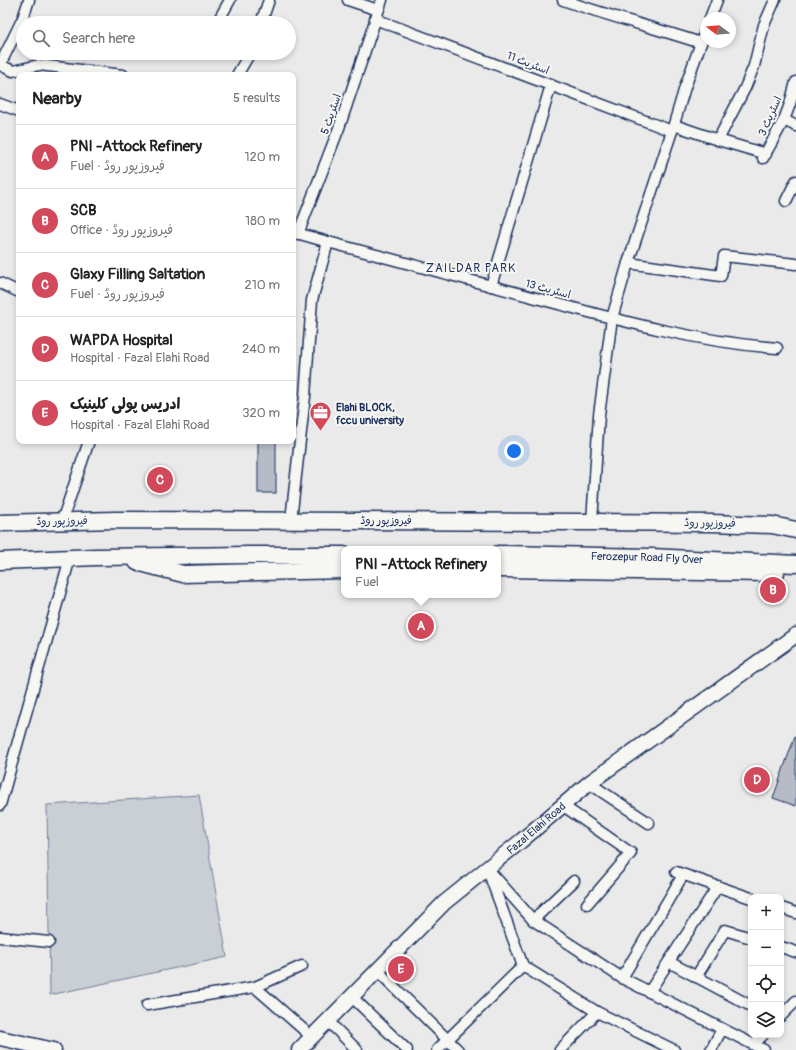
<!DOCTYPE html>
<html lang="en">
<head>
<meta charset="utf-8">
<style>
	body { margin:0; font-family:Pangolin,"Playpen Sans Arabic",sans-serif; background:#f2f2f2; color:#222 }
	.controls { position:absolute; right:12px; bottom:12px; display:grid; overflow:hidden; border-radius:8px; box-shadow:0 2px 6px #0003 }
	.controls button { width:36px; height:36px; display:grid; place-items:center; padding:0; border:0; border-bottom:1px solid #e0e0e0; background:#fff; color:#222; font:20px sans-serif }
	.compass { position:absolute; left:700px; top:12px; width:36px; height:36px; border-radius:50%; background:#fff; box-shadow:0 2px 6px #0003; rotate:286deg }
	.you { position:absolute; left:514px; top:451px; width:14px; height:14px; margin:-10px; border:3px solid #fff; border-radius:50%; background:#1a73e8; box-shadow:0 0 0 6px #1a73e833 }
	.badge { display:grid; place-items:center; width:26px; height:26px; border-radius:50%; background:#d1495b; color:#fff; font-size:13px; font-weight:700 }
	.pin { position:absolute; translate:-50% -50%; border:2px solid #fff; box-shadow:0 1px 4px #0006 }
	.popup { position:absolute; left:341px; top:546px; width:160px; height:52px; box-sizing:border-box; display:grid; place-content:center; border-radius:8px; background:#fff; filter:drop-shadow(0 1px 3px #0005); font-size:13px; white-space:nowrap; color:#767676 }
	.popup b { font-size:15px; color:#222 }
	.popup::after { content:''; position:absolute; left:50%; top:100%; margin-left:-8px; border:8px solid transparent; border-top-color:#fff }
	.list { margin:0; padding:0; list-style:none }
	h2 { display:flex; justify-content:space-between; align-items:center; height:52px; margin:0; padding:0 16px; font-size:17px }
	h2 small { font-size:13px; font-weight:400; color:#767676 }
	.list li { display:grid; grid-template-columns:26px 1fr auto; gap:12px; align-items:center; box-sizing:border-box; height:64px; padding:0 16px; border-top:1px solid #e0e0e0 }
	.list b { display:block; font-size:15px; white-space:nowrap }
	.list p { margin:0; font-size:13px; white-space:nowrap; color:#767676 }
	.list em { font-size:13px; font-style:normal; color:#767676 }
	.icon { flex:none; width:22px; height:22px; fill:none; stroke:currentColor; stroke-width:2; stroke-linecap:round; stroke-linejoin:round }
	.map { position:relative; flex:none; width:796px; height:1050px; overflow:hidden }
	.search { position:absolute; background:#fff; box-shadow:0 2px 6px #0003; left:16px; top:16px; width:280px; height:44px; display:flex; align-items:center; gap:10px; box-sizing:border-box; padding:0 14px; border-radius:22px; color:#767676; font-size:15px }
	.panel { position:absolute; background:#fff; box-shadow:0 2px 6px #0003; left:16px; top:72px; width:280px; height:372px; border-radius:8px }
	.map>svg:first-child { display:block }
	.green { fill:#caced5; stroke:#727e9a }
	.building { fill:#b6bbc6; stroke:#1b2f5e }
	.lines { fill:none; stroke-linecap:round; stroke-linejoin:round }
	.street-casing { stroke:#1b2f5e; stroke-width:13 }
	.secondary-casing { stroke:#1b2f5e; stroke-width:17 }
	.primary-casing { stroke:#1b2f5e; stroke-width:19 }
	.street { stroke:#f6f6f2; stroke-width:10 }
	.secondary { stroke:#f6f6f2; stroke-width:14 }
	.primary { stroke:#f6f6f2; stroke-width:16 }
	.labels { text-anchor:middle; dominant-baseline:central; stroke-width:4; stroke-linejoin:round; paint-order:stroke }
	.street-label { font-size:11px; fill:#1b2f5e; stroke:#f6f6f2 }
	.poi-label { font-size:11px; font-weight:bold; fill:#1b2f5e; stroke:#f6f6f2; text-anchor:start }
	.neighbourhood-label { font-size:12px; letter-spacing:1px; fill:#1b2f5e; stroke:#f6f6f2 }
</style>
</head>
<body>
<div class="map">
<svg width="796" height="1050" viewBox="0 0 796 1050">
	<rect width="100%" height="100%" fill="#e9eae9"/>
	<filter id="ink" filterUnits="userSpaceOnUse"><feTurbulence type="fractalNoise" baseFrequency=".025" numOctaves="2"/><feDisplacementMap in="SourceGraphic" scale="8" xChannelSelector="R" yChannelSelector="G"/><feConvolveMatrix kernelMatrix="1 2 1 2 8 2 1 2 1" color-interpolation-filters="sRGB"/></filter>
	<g filter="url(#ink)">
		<polygon class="green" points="199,795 227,957 50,995 47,805"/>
		<g class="building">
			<rect x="258" y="441" width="18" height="52"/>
			<polygon points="795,736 796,736 796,806 773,798"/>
		</g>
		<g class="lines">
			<defs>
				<g id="street">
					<polyline points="348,0 378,10"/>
					<path d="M563 0C608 16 655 28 701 43"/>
					<polyline points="710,18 717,0"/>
					<polyline points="375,19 672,131"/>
					<polyline points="217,23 230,0"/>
					<polyline points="261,23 269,0"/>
					<polyline points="0,65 13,71 39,65 123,75"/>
					<polyline points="0,65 23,18 29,0"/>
					<polyline points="237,75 250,53"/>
					<polyline points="0,104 19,111"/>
					<polyline points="784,120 796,126"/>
					<polyline points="674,125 718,140 745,88 754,66 764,25 775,0"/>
					<polyline points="718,140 766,154"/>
					<polyline points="763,158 784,120 790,104 796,82"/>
					<polyline points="786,201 796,181"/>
					<path d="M293 232 328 242C402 262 477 282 551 302 625 322 700 342 777 348"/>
					<polyline points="298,234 339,128 382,0"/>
					<polyline points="628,263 721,276 724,256 796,264"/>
					<polyline points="0,283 19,292"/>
					<polyline points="491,286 551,85"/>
					<polyline points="291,520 305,396 312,300 328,242"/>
					<polyline points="62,521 89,441"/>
					<polyline points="592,522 599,415 612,318 628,263 672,131 685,87 706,29"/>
					<polyline points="589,783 649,823"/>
					<polyline points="0,805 70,558"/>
					<polyline points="562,805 631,853 587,904"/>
					<polyline points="676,872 751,898"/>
					<polyline points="781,908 796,913"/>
					<polyline points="533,920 574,881"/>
					<polyline points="0,937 49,942"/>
					<polyline points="781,947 796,952"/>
					<polyline points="669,962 751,1006"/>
					<polyline points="378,971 458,1050"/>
					<polyline points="696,977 725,930 751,938"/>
					<polyline points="622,978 683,875"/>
					<polyline points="255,987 312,1037"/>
					<polyline points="649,992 718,886"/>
					<polyline points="352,997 407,1050"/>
					<polyline points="147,1005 255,987 302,966"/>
					<polyline points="781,1016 796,1001"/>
					<polyline points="328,1021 357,1050"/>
					<polyline points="754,1044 763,1035"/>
					<polyline points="437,1050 523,966"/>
					<polyline points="560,1050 597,1012"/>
					<polyline points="674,1050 597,1012 523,966 487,868 533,920 622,978 764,1050"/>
					<polyline points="711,1050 722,1029"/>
				</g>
				<g id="secondary">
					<polyline points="0,1038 54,1050"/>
					<path id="s1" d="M299 1050 444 903 521 841 589 783 796 635"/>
				</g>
				<g id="primary">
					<polyline points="0,523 115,520 592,522 711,523 772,525 796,530"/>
					<path id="s2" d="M498 554 651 557 796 564"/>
					<polyline points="0,561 96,557 249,555 344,555"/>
					<polyline points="137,562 183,574 344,570"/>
					<polyline points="498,569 776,573"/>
				</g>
			</defs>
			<use href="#street" class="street-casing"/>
			<use href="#secondary" class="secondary-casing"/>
			<use href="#primary" class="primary-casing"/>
			<use href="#street" class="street"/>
			<use href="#secondary" class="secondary"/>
			<use href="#primary" class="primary"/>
		</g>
	</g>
	<defs>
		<symbol id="office-pin" viewBox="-11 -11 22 30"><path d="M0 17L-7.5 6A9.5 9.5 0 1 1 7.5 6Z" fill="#d1495b" stroke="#f6f6f2"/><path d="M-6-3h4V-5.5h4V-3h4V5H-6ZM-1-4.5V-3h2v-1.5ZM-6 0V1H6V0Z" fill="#fff"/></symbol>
	</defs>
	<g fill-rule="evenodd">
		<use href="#office-pin" x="308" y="400" width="25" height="34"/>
	</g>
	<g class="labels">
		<g class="street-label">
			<text transform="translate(528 63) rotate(21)">اسٹریٹ 11</text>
			<text transform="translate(331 114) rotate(-71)">اسٹریٹ 5</text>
			<text transform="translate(770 116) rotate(-66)">اسٹریٹ 3</text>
			<text transform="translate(548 289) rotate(15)">اسٹریٹ 13</text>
			<text x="386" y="520">فیروزپور روڈ</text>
			<text transform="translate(62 521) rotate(-1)">فیروزپور روڈ</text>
			<text transform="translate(710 523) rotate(1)">فیروزپور روڈ</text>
			<text stroke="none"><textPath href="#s2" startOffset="149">Ferozepur Road Fly Over</textPath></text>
			<text stroke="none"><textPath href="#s1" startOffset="325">Fazal Elahi Road</textPath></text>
		</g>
		<g class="poi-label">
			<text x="336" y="407">Elahi BLOCK,<tspan x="336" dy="13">fccu university</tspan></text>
		</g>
		<g class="neighbourhood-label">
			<text x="471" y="268">ZAILDAR PARK</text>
		</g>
	</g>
</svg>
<div class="controls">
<button>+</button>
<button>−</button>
<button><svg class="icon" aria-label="locate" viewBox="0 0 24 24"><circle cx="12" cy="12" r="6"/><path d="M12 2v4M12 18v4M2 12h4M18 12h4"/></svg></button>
<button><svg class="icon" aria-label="layers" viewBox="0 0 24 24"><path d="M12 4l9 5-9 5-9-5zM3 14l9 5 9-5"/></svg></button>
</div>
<svg class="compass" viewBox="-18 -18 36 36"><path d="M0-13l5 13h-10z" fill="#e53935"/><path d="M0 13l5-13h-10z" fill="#767676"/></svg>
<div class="you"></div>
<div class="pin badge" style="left:421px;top:626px">A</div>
<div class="popup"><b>PNI -Attock Refinery</b>Fuel</div>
<div class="pin badge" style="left:773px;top:590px">B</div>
<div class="pin badge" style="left:160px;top:480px">C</div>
<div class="pin badge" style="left:757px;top:780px">D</div>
<div class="pin badge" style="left:401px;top:969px">E</div>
<div class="search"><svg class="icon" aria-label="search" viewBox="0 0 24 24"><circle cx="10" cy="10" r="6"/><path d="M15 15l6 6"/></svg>Search here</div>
<section class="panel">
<h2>Nearby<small>5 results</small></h2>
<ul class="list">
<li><span class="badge">A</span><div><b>PNI -Attock Refinery</b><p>Fuel · فیروزپور روڈ</p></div><em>120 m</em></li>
<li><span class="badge">B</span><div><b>SCB</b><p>Office · فیروزپور روڈ</p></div><em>180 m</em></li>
<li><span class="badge">C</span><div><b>Glaxy Filling Saltation</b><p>Fuel · فیروزپور روڈ</p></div><em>210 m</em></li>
<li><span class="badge">D</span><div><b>WAPDA Hospital</b><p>Hospital · Fazal Elahi Road</p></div><em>240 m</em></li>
<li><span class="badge">E</span><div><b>ادریس پولی کلینیک</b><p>Hospital · Fazal Elahi Road</p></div><em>320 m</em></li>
</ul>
</section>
</div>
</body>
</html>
